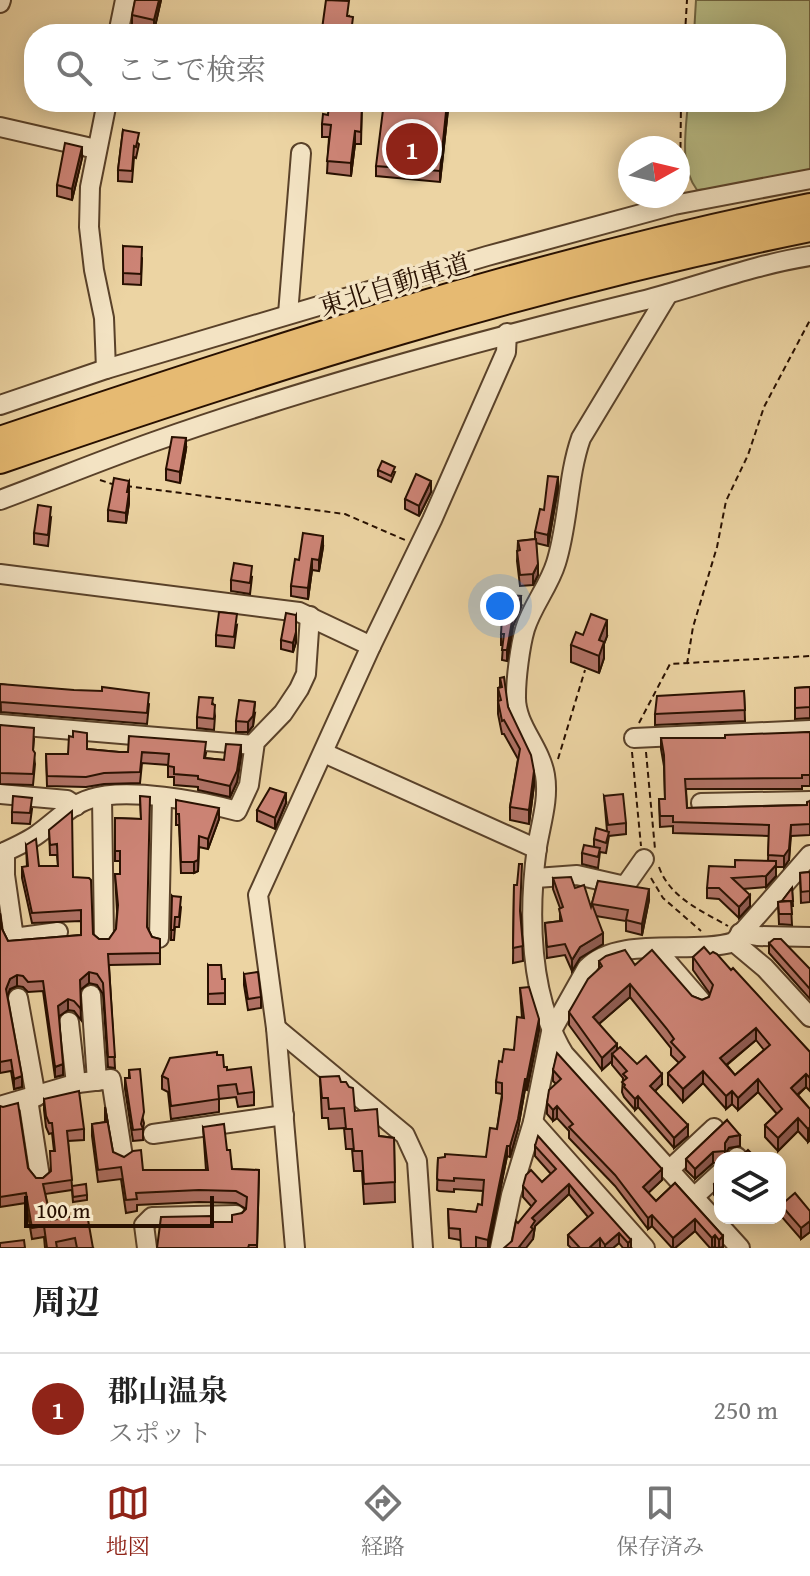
<!DOCTYPE html>
<html lang="ja">
<head>
<meta charset="utf-8">
<style>
	body { margin:0; font-family:"Gentium Book Plus","Noto Serif JP",serif; background:#f2f2f2; color:#222 }
	.controls { position:absolute; right:24px; bottom:24px; display:grid; overflow:hidden; border-radius:16px; box-shadow:0 4px 20px #0003 }
	.controls button { width:72px; height:72px; display:grid; place-items:center; padding:0; border:0; border-bottom:2px solid #e0e0e0; background:#fff; color:#222; font:40px sans-serif }
	.compass { position:absolute; left:618px; top:136px; width:72px; height:72px; border-radius:50%; background:#fff; box-shadow:0 4px 20px #0003; rotate:82deg }
	.scale { position:absolute; left:24px; bottom:20px; width:190px; box-sizing:border-box; padding-left:8px; border:4px solid #281000; border-top:0; font-size:22px; line-height:28px; white-space:nowrap; color:#281000; -webkit-text-stroke:6px #f3e3c3; paint-order:stroke }
	.you { position:absolute; left:500px; top:606px; width:28px; height:28px; margin:-20px; border:6px solid #fff; border-radius:50%; background:#1a73e8; box-shadow:0 0 0 12px #1a73e833 }
	.badge { display:grid; place-items:center; width:52px; height:52px; border-radius:50%; background:#8f2418; color:#fff; font-size:26px; font-weight:700 }
	.pin { position:absolute; translate:-50% -50%; border:4px solid #fff; box-shadow:0 2px 8px #0006 }
	.list { margin:0; padding:0; list-style:none }
	h2 { display:flex; justify-content:space-between; align-items:center; height:104px; margin:0; padding:0 32px; font-size:34px }
	h2 small { font-size:26px; font-weight:400; color:#767676 }
	.list li { display:grid; grid-template-columns:52px 1fr auto; gap:24px; align-items:center; box-sizing:border-box; height:112px; padding:0 32px; border-top:2px solid #e0e0e0 }
	.list b { display:block; font-size:30px; white-space:nowrap }
	.list p { margin:0; font-size:26px; white-space:nowrap; color:#767676 }
	.list em { font-size:26px; font-style:normal; color:#767676 }
	.icon { flex:none; width:44px; height:44px; fill:none; stroke:currentColor; stroke-width:2; stroke-linecap:round; stroke-linejoin:round }
	.map { position:relative; flex:none; width:810px; height:1248px; overflow:hidden }
	.search { position:absolute; background:#fff; box-shadow:0 4px 20px #0003; left:24px; right:24px; top:24px; height:88px; display:flex; align-items:center; gap:20px; box-sizing:border-box; padding:0 28px; border-radius:32px; color:#767676; font-size:30px }
	.sheet { height:216px; background:#fff }
	nav { display:flex; justify-content:space-around; align-items:center; box-sizing:border-box; height:112px; border-top:2px solid #e0e0e0; background:#fff; font-size:22px; color:#767676 }
	nav a { display:grid; justify-items:center; gap:4px }
	nav .on { color:#8f2418 }
	.map>svg:first-child { display:block }
	.green { fill:#b8bc85; stroke:#706642; stroke-width:2 }
	.lines { fill:none; stroke-linecap:round; stroke-linejoin:round }
	.minor-tunnel { stroke:#c5ad82; stroke-width:18; stroke-dasharray:18 9; stroke-linecap:butt }
	.minor-casing { stroke:#594129; stroke-width:22 }
	.highway-casing { stroke:#281000; stroke-width:28 }
	.path { stroke:#281000; stroke-width:2; stroke-dasharray:6 4; stroke-linecap:butt }
	.minor { stroke:#f3e3c3; stroke-width:18 }
	.highway { stroke:#e6ba72; stroke-width:24 }
	.wall { fill:#b07265; stroke:#281000; stroke-width:2; fill-rule:evenodd }
	.shaded-wall { fill:#905c53; stroke:#281000; stroke-width:2 }
	.building { fill:#cd8476; stroke:#281000; stroke-width:2; fill-rule:evenodd }
	.labels { text-anchor:middle; dominant-baseline:central; stroke-width:7; stroke-linejoin:round; paint-order:stroke }
	.street-label { font-size:26px; fill:#281000; stroke:#f3e3c3 }
</style>
</head>
<body>
<div class="map">
<svg width="810" height="1248" viewBox="0 0 810 1248">
	<rect width="100%" height="100%" fill="#ecd4a3"/>
	<filter id="stains"><feTurbulence type="fractalNoise" baseFrequency=".0025" numOctaves="4"/><feColorMatrix values="0 0 0 0 .2 0 0 0 0 .09 0 0 0 0 .02 0 0 0 .5 -.17"/></filter>
	<radialGradient id="worn" r=".72"><stop offset=".6" stop-color="#630" stop-opacity="0"/><stop offset="1" stop-color="#630" stop-opacity=".3"/></radialGradient>
	<path class="green" d="M696 0H810V171L746 186 697 190C679 166 686 130 688 102H776V34H694Z"/>
	<g class="lines">
		<polyline class="minor-tunnel" points="676,222 680,275"/>
		<defs>
			<g id="minor">
				<polyline points="0,3 1,0"/>
				<polyline points="118,34 125,0"/>
				<polyline points="0,127 96,149"/>
				<path d="M668 294 581 438C567 478 569 522 556 563 549 586 532 606 525 629 520 646 516 678 516 696 515 725 540 746 545 775 549 799 541 823 537 847 528 913 529 996 564 1054L740 1248"/>
				<polyline points="288,314 301,153"/>
				<polyline points="106,369 104,318 94,270 89,227 90,187 107,102"/>
				<polyline points="0,405 106,369 487,256 674,205 810,179"/>
				<path d="M0 500C51 481 102 460 153 442 312 386 477 341 641 301 697 287 752 265 810 256"/>
				<polyline points="0,574 299,612 371,646"/>
				<polyline points="0,724 254,745"/>
				<polyline points="634,738 810,730"/>
				<polyline points="324,753 537,849"/>
				<polyline points="0,794 67,800 76,806"/>
				<polyline points="102,797 104,939"/>
				<polyline points="701,803 810,801"/>
				<polyline points="5,852 5,875 14,938 58,932"/>
				<path d="M0 854C13 848 27 842 38 834 55 822 70 805 90 799 126 787 201 801 237 811L249 785 255 742 283 713 299 689 306 674 310 616"/>
				<polyline points="536,878 577,875 625,886 644,859"/>
				<polyline points="740,933 757,936 810,937"/>
				<polyline points="159,938 162,798"/>
				<polyline points="734,942 765,968 810,1017"/>
				<polyline points="656,949 701,1001"/>
				<polyline points="91,995 97,1081"/>
				<polyline points="18,998 36,1097"/>
				<polyline points="69,1022 76,1084"/>
				<polyline points="276,1028 405,1135 417,1161 423,1248"/>
				<polyline points="28,1099 40,1177"/>
				<polyline points="0,1106 78,1083 111,1079 123,1157"/>
				<polyline points="533,1122 645,1248"/>
				<polyline points="153,1134 284,1115"/>
				<polyline points="736,1158 737,1157"/>
				<polyline points="669,1170 714,1128"/>
				<polyline points="694,1197 720,1173"/>
				<polyline points="147,1248 144,1225 152,1217 236,1215"/>
				<polyline points="295,1248 276,1028 258,895 371,646 432,520 506,352 507,333"/>
				<path d="M500 1248 511 1195 533 1122 551 1032 587 968C619 935 693 955 734 942L810 855"/>
			</g>
			<g id="highway">
				<path d="M0 439C266 349 534 262 810 206"/>
				<path d="M0 461C265 369 535 285 810 229"/>
			</g>
		</defs>
		<use href="#minor" class="minor-casing"/>
		<use href="#highway" class="highway-casing"/>
		<g class="path">
			<polyline points="685,34 687,0"/>
			<polyline points="680,188 681,102"/>
			<polyline points="100,480 112,484"/>
			<polyline points="126,486 345,514 405,540"/>
			<polyline points="687,664 693,627 717,547 726,501 748,455 764,407 810,320"/>
			<polyline points="639,723 670,664 810,656"/>
			<polyline points="632,752 641,846"/>
			<polyline points="646,752 655,849"/>
			<polyline points="558,759 585,670"/>
			<path d="M659 867C670 898 702 911 728 926"/>
			<polyline points="651,878 663,898 701,931"/>
		</g>
		<use href="#minor" class="minor"/>
		<use href="#highway" class="highway"/>
	</g>
	<g class="wall">
		<polygon points="161,0 154,31 132,26 132,15"/>
		<polygon points="349,16 353,34 322,34 322,29"/>
		<polygon points="362,102 361,144 355,144 351,176 327,173 329,137 322,137 322,124 328,115"/>
		<polygon points="448,110 440,182 376,176 376,166"/>
		<polygon points="123,130 139,144 136,158 134,157 132,182 118,181 118,170"/>
		<polygon points="82,158 72,200 57,196 57,185"/>
		<polygon points="123,246 142,258 141,285 123,284"/>
		<polygon points="186,449 180,483 166,480 166,469"/>
		<polygon points="378,470 395,472 391,482 378,476"/>
		<polygon points="129,481 129,503 126,523 108,521 108,510"/>
		<polygon points="558,488 548,546 536,543 538,575 533,585 520,586 517,561 518,541 535,539 535,532"/>
		<polygon points="431,492 419,516 405,509 405,499"/>
		<polygon points="51,518 48,546 34,544 34,533"/>
		<polygon points="323,547 319,571 312,570 308,599 291,596 291,586 299,560"/>
		<polygon points="252,577 250,594 231,591 231,580"/>
		<polygon points="521,607 513,626 507,661 502,660 503,645 501,645 501,634 507,618"/>
		<polygon points="296,615 296,642 293,652 281,649 281,640"/>
		<polygon points="237,625 234,648 216,646 216,635"/>
		<polygon points="583,635 607,636 604,644 604,658 599,673 571,662 571,645"/>
		<polygon points="500,678 508,707 534,785 529,824 510,820 510,807 518,759 504,734 502,734 498,714 498,688 500,687"/>
		<polygon points="0,684 149,704 147,724 1,712"/>
		<polygon points="810,687 810,718 795,719 795,688"/>
		<polygon points="744,691 745,721 655,725 655,714"/>
		<polygon points="213,704 215,716 214,730 197,728 197,717"/>
		<polygon points="255,713 253,726 248,732 236,732 236,721"/>
		<polygon points="0,725 34,739 33,751 35,764 33,785 0,784"/>
		<polygon points="810,732 810,786 802,786 802,789 686,789 687,808 807,805 810,801 810,835 791,836 789,860 784,867 776,867 776,876 766,887 743,889 750,906 739,918 719,899 707,898 707,888 735,867 768,861 769,836 673,833 673,826 660,827 659,799 665,799 664,766 661,749 661,738 725,738"/>
		<polygon points="73,737 87,749 119,752 206,753 205,758 224,760 241,756 237,782 230,797 198,790 198,787 174,785 174,777 168,777 168,765 142,763 140,783 104,784 86,787 47,786 46,754 68,754"/>
		<polygon points="140,796 147,927 152,937 160,939 160,964 109,965 115,1068 108,1067 103,994 97,985 89,983 80,990 81,1020 74,1011 68,1010 59,1016 63,1075 55,1077 43,991 28,992 23,987 17,986 10,989 7,996 22,1087 14,1089 11,1071 0,1073 0,913 2,929 8,941 81,935 81,921 32,923 22,878 22,867 27,867 26,845 39,866 58,866 57,855 50,855 49,830 73,877 93,934 99,939 109,939 116,929 117,911 115,874 120,874 120,861 115,861 115,818 141,819"/>
		<polygon points="604,796 626,823 626,834 609,836 606,853 600,852 598,868 582,864 582,853 594,847 594,839 607,831"/>
		<polygon points="176,800 219,819 208,849 199,847 198,871 194,873 181,873 179,825 176,825"/>
		<polygon points="286,803 275,829 257,821 257,810"/>
		<polygon points="32,809 30,824 12,823 12,812"/>
		<polygon points="810,872 810,902 801,903 800,873"/>
		<polygon points="553,878 575,888 591,907 598,881 649,900 642,935 626,931 626,921 596,916 603,944 580,958 572,971 565,955 547,958 545,923 560,921 560,908 553,889"/>
		<polygon points="514,885 521,915 523,961 513,963"/>
		<polygon points="792,888 793,906 791,906 792,925 779,924 778,902 782,901"/>
		<polygon points="172,896 181,907 179,927 175,927 174,940 171,940"/>
		<polygon points="769,943 810,969 810,999 769,953"/>
		<path d="M710 954 731 970 810 1052V1091L806 1087 798 1095 810 1109V1140L808 1142 798 1131 778 1151 765 1137V1125L777 1114 758 1092 738 1110 732 1104 726 1109 703 1083 683 1102 668 1085V1073L679 1063 671 1055V1048L630 997 599 1024 617 1050 662 1084 655 1091 688 1136 674 1148 638 1107 635 1110 624 1097 622 1092 623 1078 612 1065V1061L602 1070 569 1025V1012L599 968V961L635 965 692 996 702 1000 709 997 710 994 693 970V957ZM756 1040 764 1050 735 1075 727 1065Z"/>
		<polygon points="208,965 222,979 225,979 225,1004 208,1004"/>
		<polygon points="244,974 261,997 261,1008 248,1010 244,985"/>
		<polygon points="520,988 539,1030 527,1090 525,1089 518,1129 510,1157 507,1156 489,1248 476,1248 460,1240 449,1238 448,1209 476,1212 482,1205 483,1191 454,1189 454,1192 439,1191 437,1190 438,1158 486,1157 497,1129 502,1094 496,1093 496,1082 502,1062 514,1050 522,1018"/>
		<polygon points="217,1055 224,1067 254,1092 254,1105 238,1107 236,1097 219,1099 219,1112 171,1119 168,1092 162,1089 162,1076"/>
		<polygon points="129,1070 144,1123 143,1129 143,1140 133,1141 125,1089 125,1078 129,1078"/>
		<polygon points="553,1070 662,1180 648,1193 656,1201 675,1183 723,1236 723,1247 716,1248 715,1247 710,1248 695,1231 675,1248 672,1248 652,1226 648,1229 615,1186 569,1138 569,1131 557,1118 553,1121 547,1114 547,1103 556,1084 553,1081"/>
		<polygon points="320,1077 341,1082 355,1111 379,1136 394,1138 395,1202 364,1204 362,1171 354,1171 352,1149 346,1149 344,1128 329,1129 328,1118 322,1118"/>
		<polygon points="44,1099 84,1129 84,1140 68,1141 72,1186 87,1195 87,1200 73,1202 72,1190 45,1194 51,1220 93,1248 45,1248 44,1237 32,1239 26,1203 0,1207 0,1106 28,1168 36,1178 43,1178 50,1172 54,1151 52,1133 49,1134 46,1127 44,1110"/>
		<polygon points="105,1107 113,1152 143,1170 206,1170 203,1127 227,1150 232,1169 259,1170 257,1248 157,1248 212,1222 232,1222 246,1209 236,1203 199,1202 137,1205 137,1211 126,1213 121,1179 98,1182 92,1136 92,1124 105,1122"/>
		<polygon points="727,1120 740,1146 729,1148 725,1154 725,1158 720,1158 720,1163 713,1163 695,1179 686,1170 686,1159"/>
		<polygon points="535,1146 631,1240 631,1248 623,1248 619,1243 613,1248 571,1248 568,1245 568,1235 588,1217 569,1194 535,1226 533,1239 512,1241 532,1207 523,1197 523,1186 542,1182 551,1174 535,1156"/>
		<polygon points="720,1178 719,1201 714,1195 714,1184"/>
		<polygon points="781,1205 810,1211 810,1232 801,1239 781,1216"/>
	</g>
	<g class="shaded-wall">
		<polygon points="159,0 161,0 154,31 154,20"/>
		<polygon points="448,102 448,110 440,182 440,171"/>
		<polygon points="355,131 355,144 351,176 351,163"/>
		<polygon points="82,147 82,158 72,200 72,189"/>
		<polygon points="186,438 186,449 180,483 180,472"/>
		<polygon points="558,477 558,488 548,546 548,535"/>
		<polygon points="431,481 431,492 419,516 419,506"/>
		<polygon points="129,492 129,503 126,523 126,513"/>
		<polygon points="323,536 323,547 319,571 319,560"/>
		<polygon points="312,559 312,570 308,599 308,588"/>
		<polygon points="538,564 538,575 533,585 533,574"/>
		<polygon points="521,596 521,607 513,626 507,661 507,650 513,615"/>
		<polygon points="607,620 607,636 604,644 604,658 599,673 599,640"/>
		<polygon points="296,632 296,642 293,652 293,643"/>
		<polygon points="255,702 253,726 248,732 248,722"/>
		<polygon points="241,745 241,756 237,782 230,797 230,786"/>
		<polygon points="534,771 534,785 529,824 529,810"/>
		<polygon points="286,793 286,803 275,829 275,818"/>
		<polygon points="219,808 219,819 208,849 208,839"/>
		<polygon points="791,825 789,860 784,867 784,856"/>
		<polygon points="199,836 198,871 194,873 194,862"/>
		<polygon points="776,865 776,876 766,887 766,876"/>
		<polygon points="649,889 649,900 642,935 642,924"/>
		<polygon points="750,895 750,906 739,918 739,907"/>
		<polygon points="603,933 603,944 580,958 572,971 572,960 580,947"/>
		<polygon points="89,972 89,983 80,990 80,980"/>
		<polygon points="17,975 17,986 10,989 6,1000 6,989 10,979"/>
		<polygon points="630,984 630,997 593,1029 593,1017"/>
		<polygon points="68,999 68,1010 58,1017 58,1006"/>
		<polygon points="539,1019 539,1030 527,1090 527,1079"/>
		<polygon points="756,1028 756,1040 720,1070 720,1058"/>
		<polygon points="617,1044 617,1057 612,1054 612,1061 602,1070 602,1058"/>
		<polygon points="63,1064 63,1075 55,1077 55,1067"/>
		<polygon points="703,1071 703,1083 683,1102 683,1089"/>
		<polygon points="662,1074 662,1084 650,1096 650,1086"/>
		<polygon points="806,1074 806,1087 791,1100 791,1088"/>
		<polygon points="22,1076 22,1087 14,1089 14,1079"/>
		<polygon points="525,1079 525,1089 518,1129 510,1157 510,1146"/>
		<polygon points="758,1079 758,1092 738,1110 738,1098"/>
		<polygon points="732,1091 732,1104 726,1109 726,1096"/>
		<polygon points="638,1096 638,1107 635,1110 635,1099"/>
		<polygon points="557,1106 557,1118 553,1121 553,1110"/>
		<polygon points="798,1118 798,1131 778,1151 778,1138"/>
		<polygon points="688,1125 688,1136 674,1148 674,1138"/>
		<polygon points="810,1127 810,1140 808,1142 808,1129"/>
		<polygon points="740,1135 740,1146 729,1148 725,1154 725,1143 729,1137"/>
		<polygon points="507,1146 507,1156 488,1248 488,1240"/>
		<polygon points="713,1152 713,1163 695,1179 695,1169"/>
		<polygon points="662,1169 662,1180 643,1198 643,1187"/>
		<polygon points="569,1184 569,1194 535,1226 533,1239 526,1248 519,1248 532,1218"/>
		<polygon points="652,1215 652,1226 648,1229 648,1218"/>
		<polygon points="695,1219 695,1231 675,1248 673,1248 673,1238"/>
		<polygon points="810,1221 810,1232 801,1239 801,1228"/>
		<polygon points="619,1233 619,1243 613,1248 605,1248 605,1245"/>
		<polygon points="715,1235 715,1247 712,1248 712,1238"/>
		<polygon points="723,1236 723,1247 719,1248 719,1240"/>
		<polygon points="600,1238 600,1248 589,1248"/>
		<polygon points="631,1240 631,1248 628,1248 628,1243"/>
	</g>
	<g class="building">
		<polygon points="135,0 159,0 154,20 132,15"/>
		<polygon points="326,0 349,1 347,16 353,17 351,33 322,29"/>
		<polygon points="300,26 321,31 320,34 299,34"/>
		<polygon points="329,102 362,102 361,132 355,131 351,163 327,161 331,125 322,124 323,114 328,115"/>
		<polygon points="384,102 447,102 440,171 376,166"/>
		<polygon points="123,130 139,133 136,147 134,146 132,171 118,170"/>
		<polygon points="65,143 82,147 72,189 57,185"/>
		<polygon points="123,246 142,247 141,274 123,273"/>
		<polygon points="172,437 186,438 180,472 166,469"/>
		<polygon points="382,461 395,467 391,476 378,470"/>
		<polygon points="416,474 431,481 419,506 405,499"/>
		<polygon points="548,476 558,477 548,535 535,532 540,509 544,510"/>
		<polygon points="114,478 129,481 127,492 129,492 126,513 108,510"/>
		<polygon points="38,505 51,507 48,535 34,533"/>
		<polygon points="303,533 323,536 319,560 312,559 308,588 291,586 295,559 299,560"/>
		<polygon points="536,539 538,564 533,574 520,575 517,551 520,550 518,541"/>
		<polygon points="234,563 252,566 250,583 231,580"/>
		<polygon points="508,595 521,596 513,615 507,650 502,650 504,634 501,634 502,617 507,618"/>
		<polygon points="219,612 237,614 234,637 216,635"/>
		<polygon points="286,613 296,615 296,632 293,643 281,640"/>
		<polygon points="591,614 607,620 599,640 604,642 599,656 571,645 576,632 583,635"/>
		<polygon points="504,677 508,707 531,755 534,771 529,810 510,807 520,749 504,720 502,721 498,701 501,700 498,688 502,687 500,678"/>
		<polygon points="0,684 74,690 102,691 102,687 149,693 147,713 0,702"/>
		<polygon points="810,687 810,707 795,708 795,688"/>
		<polygon points="744,691 745,710 655,714 657,696"/>
		<polygon points="199,697 213,698 212,704 215,705 214,719 197,717"/>
		<polygon points="239,700 255,702 253,716 248,722 236,721"/>
		<polygon points="0,725 34,728 33,750 35,753 33,774 0,773"/>
		<polygon points="73,731 87,733 87,749 119,752 128,752 129,736 206,742 204,758 224,760 226,744 241,745 237,771 230,786 198,779 198,776 174,774 174,767 168,766 169,754 142,752 140,772 104,773 86,777 47,776 46,754 68,754 69,736 73,737"/>
		<polygon points="810,732 810,775 802,775 802,778 685,779 687,808 807,805 807,802 810,801 810,824 791,825 789,849 784,856 768,855 769,825 673,822 673,816 660,816 659,799 665,799 664,755 661,738 725,738 725,735"/>
		<polygon points="270,788 286,793 275,818 257,810"/>
		<polygon points="623,794 626,823 608,825 604,796"/>
		<polygon points="13,796 32,798 30,813 12,812"/>
		<polygon points="140,796 150,797 147,927 152,937 160,939 160,953 108,954 115,1057 108,1057 103,983 97,974 89,972 80,980 81,1009 74,1001 68,999 58,1006 63,1064 55,1067 43,981 28,982 23,976 17,975 10,979 6,989 22,1076 14,1079 11,1060 0,1062 0,913 2,929 8,941 81,935 81,910 32,913 22,867 28,866 26,845 36,839 39,866 58,866 57,844 50,845 49,830 72,811 73,877 89,878 91,880 93,934 99,939 109,939 116,929 118,905 115,874 120,874 120,851 115,851 115,818 141,819"/>
		<polygon points="176,800 219,808 208,839 199,836 198,860 194,862 181,862 179,814 176,814"/>
		<polygon points="596,828 609,832 606,843 594,839"/>
		<polygon points="584,845 600,848 598,857 582,853"/>
		<polygon points="735,860 776,861 776,865 766,876 732,878 750,895 739,907 719,888 707,888 709,866 735,867"/>
		<polygon points="519,864 522,864 520,911 523,946 513,948 514,885 517,885"/>
		<polygon points="810,872 810,891 801,892 800,873"/>
		<polygon points="571,877 575,888 584,885 591,907 598,881 649,889 642,924 626,920 628,910 592,904 603,933 580,947 572,960 565,944 547,947 545,923 562,921 559,909 563,907 553,878"/>
		<polygon points="792,888 793,901 782,901"/>
		<polygon points="172,896 181,897 179,917 175,917 174,930 171,930"/>
		<polygon points="791,901 792,914 779,914 778,902"/>
		<polygon points="774,939 781,939 810,969 810,989 769,943"/>
		<path d="M704 947 710 954 713 952 717 954 731 970 733 968 810 1052V1078L806 1074 791 1088 810 1109V1127L808 1129 798 1118 778 1138 765 1125 782 1109 758 1079 738 1098 732 1091 726 1096 703 1071 683 1089 668 1073 685 1057 671 1042 674 1039 667 1029 630 984 593 1017 617 1044 602 1058 569 1012 588 979 602 966 599 961 606 956 625 950 635 965 652 950 692 996 702 1000 709 997 713 985 693 957ZM756 1028 770 1045 735 1075 720 1058Z"/>
		<polygon points="208,965 221,965 222,979 225,979 225,993 208,994"/>
		<polygon points="258,972 261,997 248,999 244,974"/>
		<polygon points="529,987 539,1019 527,1079 525,1079 518,1119 510,1146 507,1146 488,1240 476,1237 476,1248 461,1248 460,1229 449,1228 448,1209 476,1212 478,1204 482,1205 484,1180 454,1178 454,1181 439,1180 437,1179 438,1158 445,1157 445,1154 486,1157 490,1128 497,1129 502,1098 502,1083 496,1082 499,1061 502,1062 504,1049 514,1050 517,1017 524,1018 520,988"/>
		<polygon points="620,1047 637,1064 646,1056 662,1074 650,1086 688,1125 674,1138 638,1096 635,1099 624,1087 625,1085 622,1082 627,1078 623,1074 627,1071 612,1054"/>
		<polygon points="217,1052 217,1055 223,1055 224,1067 227,1067 227,1070 251,1067 254,1092 238,1094 236,1084 218,1086 219,1099 171,1106 168,1079 162,1076 170,1058"/>
		<polygon points="557,1053 662,1169 643,1187 656,1201 675,1183 723,1236 719,1240 715,1235 712,1238 695,1219 673,1238 652,1215 648,1218 615,1175 569,1127 573,1124 557,1106 553,1110 547,1103 549,1090 561,1079 553,1070"/>
		<polygon points="140,1069 144,1112 141,1124 143,1129 133,1130 125,1078 130,1078 129,1070"/>
		<polygon points="339,1076 341,1082 346,1082 349,1087 353,1088 355,1111 377,1109 379,1136 394,1138 395,1182 364,1184 362,1151 354,1151 352,1129 346,1129 344,1108 329,1109 328,1098 322,1098 320,1077"/>
		<polygon points="79,1091 84,1129 67,1131 72,1180 43,1184 51,1220 87,1214 93,1248 77,1248 75,1238 56,1242 57,1248 47,1248 44,1226 32,1228 26,1193 0,1197 0,1106 3,1107 18,1103 28,1168 36,1178 43,1178 51,1171 50,1151 55,1151 52,1123 49,1123 46,1116 44,1099"/>
		<polygon points="105,1107 113,1152 124,1157 133,1151 141,1150 143,1170 208,1170 203,1127 224,1124 227,1150 230,1150 232,1169 259,1170 257,1245 249,1245 248,1248 157,1248 161,1217 212,1216 212,1222 232,1222 232,1215 242,1213 246,1209 247,1197 236,1191 199,1190 136,1193 137,1199 126,1200 121,1167 98,1170 92,1124 107,1122"/>
		<polygon points="727,1120 740,1135 729,1137 725,1143 725,1151 713,1152 695,1169 686,1159"/>
		<polygon points="538,1136 631,1240 628,1243 619,1233 605,1245 600,1238 589,1248 580,1248 568,1235 593,1213 569,1184 532,1218 535,1221 531,1227 533,1229 519,1247 519,1248 504,1248 512,1241 516,1221 518,1223 536,1201 523,1186 526,1175 531,1170 542,1182 556,1169 535,1146"/>
		<polygon points="748,1150 756,1158 740,1158"/>
		<polygon points="720,1178 720,1189 719,1190 714,1184"/>
		<polygon points="86,1184 87,1195 73,1197 72,1186"/>
		<polygon points="795,1193 810,1211 810,1221 801,1228 781,1205"/>
		<polygon points="24,1240 25,1248 0,1248 0,1243"/>
	</g>
	<g class="labels">
		<g class="street-label">
			<text transform="translate(394 284) rotate(-17)">東北自動車道</text>
		</g>
	</g>
	<rect width="100%" height="100%" filter="url(#stains)"/>
	<rect width="100%" height="100%" fill="url(#worn)"/>
</svg>
<div class="controls">
<button><svg class="icon" aria-label="layers" viewBox="0 0 24 24"><path d="M12 4l9 5-9 5-9-5zM3 14l9 5 9-5"/></svg></button>
</div>
<svg class="compass" viewBox="-18 -18 36 36"><path d="M0-13l5 13h-10z" fill="#e53935"/><path d="M0 13l5-13h-10z" fill="#767676"/></svg>
<div class="scale">100 m</div>
<div class="you"></div>
<div class="pin badge" style="left:412px;top:149px">1</div>
<div class="search"><svg class="icon" aria-label="search" viewBox="0 0 24 24"><circle cx="10" cy="10" r="6"/><path d="M15 15l6 6"/></svg>ここで検索</div>
</div>
<section class="sheet">
<h2>周辺<small></small></h2>
<ul class="list">
<li><span class="badge">1</span><div><b>郡山温泉</b><p>スポット</p></div><em>250 m</em></li>
</ul>
</section>
<nav>
<a class="on"><svg class="icon" aria-label="map" viewBox="0 0 24 24"><path d="M3 6l6-2 6 2 6-2v14l-6 2-6-2-6 2zM9 4v14M15 6v14"/></svg>地図</a>
<a><svg class="icon" aria-label="directions" viewBox="0 0 24 24"><path d="M12 3l9 9-9 9-9-9zM9 14v-3h6M13 9l2 2-2 2"/></svg>経路</a>
<a><svg class="icon" aria-label="saved" viewBox="0 0 24 24"><path d="M7 4h10v16l-5-4-5 4z"/></svg>保存済み</a>
</nav>
</body>
</html>
